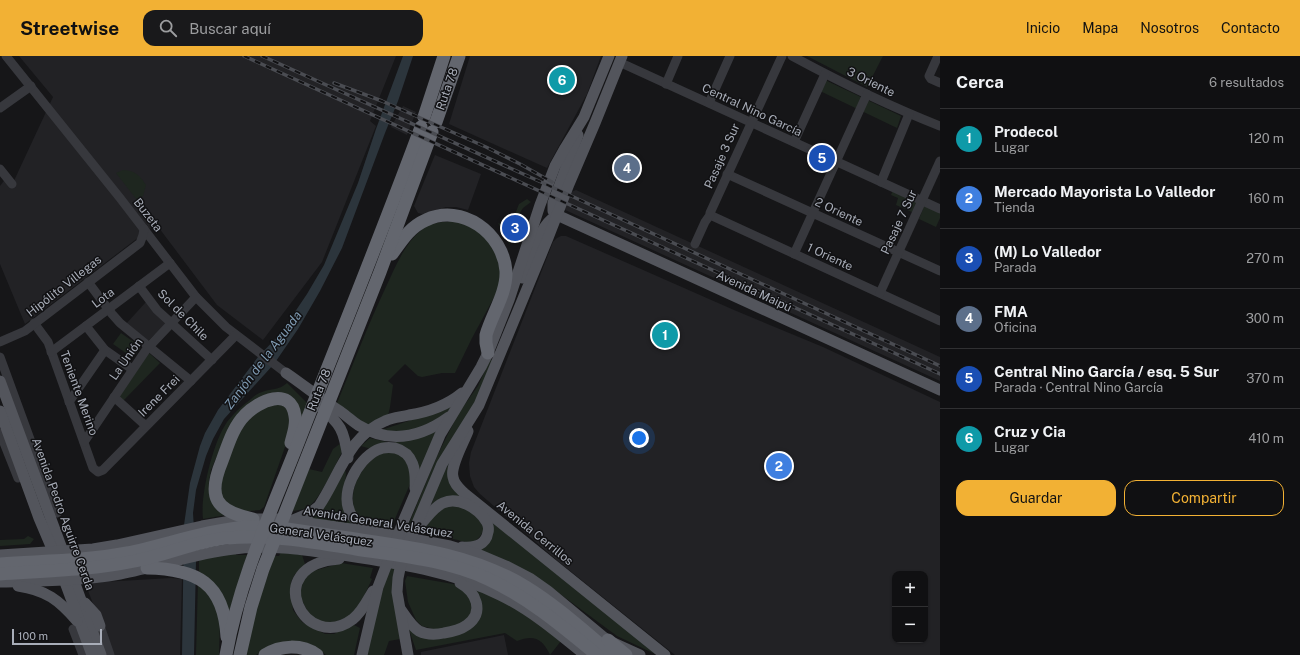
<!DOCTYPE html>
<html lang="es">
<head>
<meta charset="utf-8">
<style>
	body { margin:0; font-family:"Public Sans",sans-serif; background:#19191b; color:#f1f3f6 }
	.controls { position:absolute; right:12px; bottom:12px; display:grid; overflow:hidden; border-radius:8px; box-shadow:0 1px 3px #0004 }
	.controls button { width:36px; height:36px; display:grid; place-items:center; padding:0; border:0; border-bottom:1px solid #303032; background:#101012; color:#f1f3f6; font:20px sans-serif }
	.scale { position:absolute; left:12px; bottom:10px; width:90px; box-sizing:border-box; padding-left:4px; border:2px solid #a8adb8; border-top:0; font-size:11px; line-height:14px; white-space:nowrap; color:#a8adb8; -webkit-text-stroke:3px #111113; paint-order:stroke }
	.you { position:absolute; left:639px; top:382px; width:14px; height:14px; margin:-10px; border:3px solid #fff; border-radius:50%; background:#1a73e8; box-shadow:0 0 0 6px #1a73e833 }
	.badge { display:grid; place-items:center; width:26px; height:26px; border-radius:50%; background:#f2b134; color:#fff; font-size:13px; font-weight:700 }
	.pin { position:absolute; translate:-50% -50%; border:2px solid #fff; box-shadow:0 1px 4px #0006 }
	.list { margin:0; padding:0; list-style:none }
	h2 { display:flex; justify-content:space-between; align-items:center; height:52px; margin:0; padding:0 16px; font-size:17px }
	h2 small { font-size:13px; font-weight:400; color:#9c9d9f }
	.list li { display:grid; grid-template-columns:26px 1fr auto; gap:12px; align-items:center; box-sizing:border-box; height:60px; padding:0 16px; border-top:1px solid #303032 }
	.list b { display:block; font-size:15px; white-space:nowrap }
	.list p { margin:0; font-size:13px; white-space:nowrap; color:#9c9d9f }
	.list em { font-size:13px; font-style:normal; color:#9c9d9f }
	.actions { display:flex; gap:8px; padding:12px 16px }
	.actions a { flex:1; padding:9px 0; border:1px solid #f2b134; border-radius:12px; text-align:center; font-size:14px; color:#f2b134 }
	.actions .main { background:#f2b134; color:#111 }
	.icon { flex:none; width:22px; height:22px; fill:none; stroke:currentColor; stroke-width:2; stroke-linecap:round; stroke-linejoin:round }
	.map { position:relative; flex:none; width:940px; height:599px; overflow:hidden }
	header { display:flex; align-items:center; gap:24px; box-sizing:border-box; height:56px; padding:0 20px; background:#f2b134; color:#111 }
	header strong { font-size:19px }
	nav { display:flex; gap:22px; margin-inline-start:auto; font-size:14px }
	.search { width:280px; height:36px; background:#19191b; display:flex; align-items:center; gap:10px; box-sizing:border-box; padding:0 14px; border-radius:12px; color:#9c9d9f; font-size:15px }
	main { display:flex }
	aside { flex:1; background:#101012 }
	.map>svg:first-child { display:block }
	.built { fill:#222225; fill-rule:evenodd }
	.green { fill:#1e261f }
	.water { fill:#2c353c }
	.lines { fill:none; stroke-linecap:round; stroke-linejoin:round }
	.minor { stroke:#37383d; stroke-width:9 }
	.major { stroke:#53555c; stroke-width:11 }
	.highway { stroke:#63666e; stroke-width:13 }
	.rail-casing { stroke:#4a4c52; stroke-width:3.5 }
	.rail { stroke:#111113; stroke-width:2; stroke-dasharray:6; stroke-linecap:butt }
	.labels { text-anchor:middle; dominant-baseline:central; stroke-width:3; stroke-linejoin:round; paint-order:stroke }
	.street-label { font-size:12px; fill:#a8adb8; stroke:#111113 }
	.water-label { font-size:13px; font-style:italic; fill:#7f9bb3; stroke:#111113 }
</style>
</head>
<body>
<header>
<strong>Streetwise</strong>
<div class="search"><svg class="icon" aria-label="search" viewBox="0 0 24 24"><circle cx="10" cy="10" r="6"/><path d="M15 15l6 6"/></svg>Buscar aquí</div>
<nav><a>Inicio</a><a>Mapa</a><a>Nosotros</a><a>Contacto</a></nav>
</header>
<main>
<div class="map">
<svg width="940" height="599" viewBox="0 0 940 599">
	<rect width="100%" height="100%" fill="#161618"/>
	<g class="built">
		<polygon points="19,0 396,0 370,65 376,70 322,206 263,284 217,249 156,168 25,268 0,208 0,130 6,122 12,129 53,41"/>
		<polygon points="470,0 601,0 587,38 547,112 449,68"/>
		<polygon points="403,50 416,56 407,79 391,71"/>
		<polygon points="435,99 481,118 468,154 456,151 446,151 422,158 418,157 414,150"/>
		<polygon points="576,134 940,301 940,325 563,153 571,136"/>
		<path d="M561 180H566L734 254 823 291 940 346V599H675L559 506 480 438 474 431 470 420 469 407 471 396 553 186 557 182ZM895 518H925V584H895Z"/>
		<polygon points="146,246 166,267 148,285 126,268"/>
		<polygon points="171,522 182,523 180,599 113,599 85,527"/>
		<polygon points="504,579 508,599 421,599 421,596"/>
	</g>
	<g class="green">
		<polygon points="807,0 883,0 867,31"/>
		<polygon points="825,24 901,60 897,72 820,35"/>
		<path d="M123 114C136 115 139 119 146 129L143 140 137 144 116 117Z"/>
		<polygon points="893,134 919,145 914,157 896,149 898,142 891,139"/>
		<polygon points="527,143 531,146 523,152 510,172 510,189 498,167 510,171 519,148"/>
		<polygon points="925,148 940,155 940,162 936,171 919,163"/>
		<path d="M454 165 478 173 495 192 501 219 498 234 472 282 455 317H442L422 321 418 320 405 308 388 325 393 329 390 351 388 360 368 370 337 347C353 309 367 271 385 233 395 212 404 187 424 172 433 166 443 166 454 165Z"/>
		<polygon points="121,277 141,291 133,302 113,288"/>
		<polygon points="149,297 160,307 123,345 119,341"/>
		<polygon points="490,303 493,304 474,354 448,392 394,524 400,583 389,585 384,599 364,599 386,523 436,402 458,358 478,330"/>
		<path d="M287 327 307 347 298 372 286 341 230 370 211 414 209 426 212 445 226 459 203 463C200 439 213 386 227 366 233 358 243 349 251 343 254 340 258 337 262 336 272 332 278 335 287 327Z"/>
		<polygon points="269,347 286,350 292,371 264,451 260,454 239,456 222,442 217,432 242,368"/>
		<path d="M454 348C442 366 420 374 400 376 394 377 387 375 381 374 406 366 430 358 454 348Z"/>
		<polygon points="437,374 419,416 402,390 394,386"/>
		<polygon points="370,382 387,386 371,393 361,390"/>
		<path d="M341 387 343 394C336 407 320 444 308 451 303 454 298 454 292 455L309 413 322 416 333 393Z"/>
		<path d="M383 396 398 397 412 410 410 428 391 472 373 470 356 459C346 435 361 408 383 396Z"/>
		<polygon points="453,398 450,422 657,599 617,580 548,529 476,493 490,476 465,444 431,450 436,433"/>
		<polygon points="344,409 346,418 345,431 363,471 307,462"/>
		<path d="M459 449 476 460 484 471C481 485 471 489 458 484L424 477 429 463 439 451Z"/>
		<polygon points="28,480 34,483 30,488 0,490 0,484 24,483"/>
		<polygon points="236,496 236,499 247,499 228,559 199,518 199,503"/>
		<polygon points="281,496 302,499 305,508 295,518 291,526 291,536 293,554 302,566 325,578 334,578 352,568 360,572 354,599 326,599 315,590 298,585 271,590 256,599 244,599 247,582 274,500 279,500"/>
		<polygon points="341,507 373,512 370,522 372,523 364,540 351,560 327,569 310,560 299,539 306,517"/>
		<polygon points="407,520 453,528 459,530 472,543 472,558 462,568 437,574 422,570 416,564 408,546 405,525"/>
		<polygon points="198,525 211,536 220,563 219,599 196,599"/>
		<path d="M472 530 528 558 561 585 550 599C543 583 534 578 517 585L505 577 416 594 408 571 417 578 474 567Z"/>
	</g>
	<polygon class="water" points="403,0 413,0 398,45 385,77 342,192 320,235 298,273 274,308 224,363 213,383 206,400 196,434 193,457 196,505 194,599 182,599 184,469 190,427 200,390 205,377 218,354 258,301 280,278 307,238 324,209 358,127 376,73"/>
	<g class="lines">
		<g class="minor">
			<polyline points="6,0 120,142 196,241 226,271 286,317"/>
			<path d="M792 0C840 26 889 50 940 70"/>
			<polyline points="938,0 929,20 931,23 940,27"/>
			<polyline points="619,6 940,153"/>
			<polyline points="666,28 678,0"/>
			<polyline points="709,47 730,0"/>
			<polyline points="0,52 31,30"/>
			<polyline points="794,86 825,18"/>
			<polyline points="0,113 12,128"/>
			<polyline points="727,118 940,215"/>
			<polyline points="881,126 909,58"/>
			<polyline points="710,159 940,265"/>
			<polyline points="695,188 705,166 710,159 710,157 782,0"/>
			<polyline points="794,198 867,38"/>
			<polyline points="88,226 112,258 120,267 191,325"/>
			<polyline points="139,230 157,254 212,304"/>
			<polyline points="880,237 940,105"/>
			<polyline points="34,267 48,286 93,412 98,416 103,414 236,279"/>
			<polyline points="86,270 105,294 132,313"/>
			<polyline points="0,286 25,275 140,187 143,179 144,173"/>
			<polyline points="51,296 170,207"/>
			<polyline points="0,301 57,457"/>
			<polyline points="114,341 146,370"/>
			<polyline points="69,346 105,294"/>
			<polyline points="0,377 18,422"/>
			<polyline points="84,386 146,294 196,241"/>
			<polyline points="100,570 110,599"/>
			<polyline points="73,573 83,599"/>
		</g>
		<g class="major">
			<polyline points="578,79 553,147 553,155 557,159 940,334"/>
			<path d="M522 222C531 205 539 169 555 161"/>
			<path d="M286 317C305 330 322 344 341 356 347 360 352 365 358 369 389 388 420 382 449 361"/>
			<polyline points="0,325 65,501"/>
			<path d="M319 350C341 368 344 374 348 402"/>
			<polyline points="0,355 39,462 56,502"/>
			<path d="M468 375C464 386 450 410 453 421 454 428 459 432 464 437L665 599"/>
			<path d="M293 464 310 457 319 450C339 421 348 380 385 365 393 361 401 361 409 359 429 356 446 350 462 337"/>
			<path d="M421 468C428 460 434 451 443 447 458 440 478 452 486 465 488 468 489 473 488 476 486 490 473 492 462 491"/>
			<path d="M372 474C365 471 357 466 352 460 338 438 357 404 377 394 383 391 389 391 395 392 414 397 416 415 415 432"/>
			<polyline points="0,499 93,493 117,489 202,470 243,463 280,463 386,478 450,490 480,499 506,510 531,523 548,535 607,584 640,599"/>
			<path d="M339 503C259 509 305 599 353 563 362 556 367 545 373 535"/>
			<polyline points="71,517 101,599"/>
			<polyline points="62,518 92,599"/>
			<path d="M0 526C40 525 81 525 120 518 158 511 196 497 234 493 270 488 306 494 342 499 395 507 451 515 500 539 531 554 558 577 585 599"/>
			<path d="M18 530C46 534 59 544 77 565"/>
			<polyline points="85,547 96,559 100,570"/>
			<path d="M401 554C406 561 411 570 419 575 427 579 435 579 444 577 451 576 460 574 467 569 485 556 476 536 460 527"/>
			<polyline points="362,599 378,531 403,466 440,379 481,311 488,297 509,244 540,149 555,110 565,92 584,61 609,0"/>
			<polyline points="408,599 397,536 398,522 402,503 442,408 479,349 548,182 569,128 595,67 622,0"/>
		</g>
		<g class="highway">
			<polyline points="424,61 444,0"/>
			<polyline points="436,66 459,0"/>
			<path d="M392 198C402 184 410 171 426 164 462 147 503 177 506 215 507 237 492 258 486 279V287L488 297"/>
			<path d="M253 463C215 455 207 441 222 405 228 389 233 371 245 359 258 345 291 330 295 360 297 369 293 378 291 387"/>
			<path d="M0 508C42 505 85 505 127 497 167 489 206 474 248 471 261 470 274 472 287 473 307 476 328 479 348 482 410 491 472 498 526 531 557 550 585 576 613 599"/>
			<path d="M147 512C197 513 224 527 227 581"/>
			<path d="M0 518C45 515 91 514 135 505 166 499 196 485 227 482 271 478 314 486 356 493 401 500 447 504 488 523 529 542 563 571 597 599"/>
			<polyline points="608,584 626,599"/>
			<path d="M226 599C239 525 271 456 298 387 339 282 382 177 421 71"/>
			<polyline points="240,599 251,551 263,513 380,216 432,76"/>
			<path d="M265 599C280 589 302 588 317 599"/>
		</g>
		<defs>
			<g id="rail">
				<polyline points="244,0 940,318"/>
				<polyline points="262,0 541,126 940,310"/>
				<polyline points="334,27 382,45 486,91 520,108 552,126"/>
			</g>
		</defs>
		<use href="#rail" class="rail-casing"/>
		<use href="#rail" class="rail"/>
	</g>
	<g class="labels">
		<g class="street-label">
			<text transform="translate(871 26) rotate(26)">3 Oriente</text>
			<text transform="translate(447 33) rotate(-71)">Ruta 78</text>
			<text transform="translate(752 54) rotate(25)">Central Nino García</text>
			<text transform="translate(722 100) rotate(-66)">Pasaje 3 Sur</text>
			<text transform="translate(839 156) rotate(25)">2 Oriente</text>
			<text transform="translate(148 159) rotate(52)">Buzeta</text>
			<text transform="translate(899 166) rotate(-65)">Pasaje 7 Sur</text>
			<text transform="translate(830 201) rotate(25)">1 Oriente</text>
			<text transform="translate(64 230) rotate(-38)">Hipólito Villegas</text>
			<text transform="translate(754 235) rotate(25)">Avenida Maipú</text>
			<text transform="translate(103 242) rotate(-37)">Lota</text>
			<text transform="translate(183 259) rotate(45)">Sol de Chile</text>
			<text transform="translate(126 303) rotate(-55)">La Unión</text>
			<text transform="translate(319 334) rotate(-68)">Ruta 78</text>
			<text transform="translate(79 337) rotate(70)">Teniente Merino</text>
			<text transform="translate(159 340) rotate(-45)">Irene Frei</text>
			<text transform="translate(63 458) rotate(70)">Avenida Pedro Aguirre Cerda</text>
			<text transform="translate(378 466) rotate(9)">Avenida General Velásquez</text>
			<text transform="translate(535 477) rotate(39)">Avenida Cerrillos</text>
			<text transform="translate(321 479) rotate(8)">General Velásquez</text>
		</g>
		<g class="water-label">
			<text transform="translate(263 304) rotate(-53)">Zanjón de la Aguada</text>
		</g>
	</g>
</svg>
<div class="controls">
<button>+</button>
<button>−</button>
</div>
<div class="scale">100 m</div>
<div class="you"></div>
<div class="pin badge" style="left:665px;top:279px;background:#0f9aa8">1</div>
<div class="pin badge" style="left:779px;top:410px;background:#3f7fe0">2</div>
<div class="pin badge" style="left:515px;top:172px;background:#1a4fb4">3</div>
<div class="pin badge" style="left:627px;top:112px;background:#5c6f8a">4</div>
<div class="pin badge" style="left:822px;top:102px;background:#1a4fb4">5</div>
<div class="pin badge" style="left:562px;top:24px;background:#0f9aa8">6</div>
</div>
<aside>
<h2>Cerca<small>6 resultados</small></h2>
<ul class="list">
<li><span class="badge" style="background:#0f9aa8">1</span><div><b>Prodecol</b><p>Lugar</p></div><em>120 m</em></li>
<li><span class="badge" style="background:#3f7fe0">2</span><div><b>Mercado Mayorista Lo Valledor</b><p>Tienda</p></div><em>160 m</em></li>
<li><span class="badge" style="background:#1a4fb4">3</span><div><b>(M) Lo Valledor</b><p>Parada</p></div><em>270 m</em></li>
<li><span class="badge" style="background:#5c6f8a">4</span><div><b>FMA</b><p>Oficina</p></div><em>300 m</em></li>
<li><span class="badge" style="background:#1a4fb4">5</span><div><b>Central Nino García / esq. 5 Sur</b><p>Parada · Central Nino García</p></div><em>370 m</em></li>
<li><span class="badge" style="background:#0f9aa8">6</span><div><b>Cruz y Cia</b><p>Lugar</p></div><em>410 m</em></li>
</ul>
<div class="actions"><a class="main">Guardar</a><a>Compartir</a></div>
</aside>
</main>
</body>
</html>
